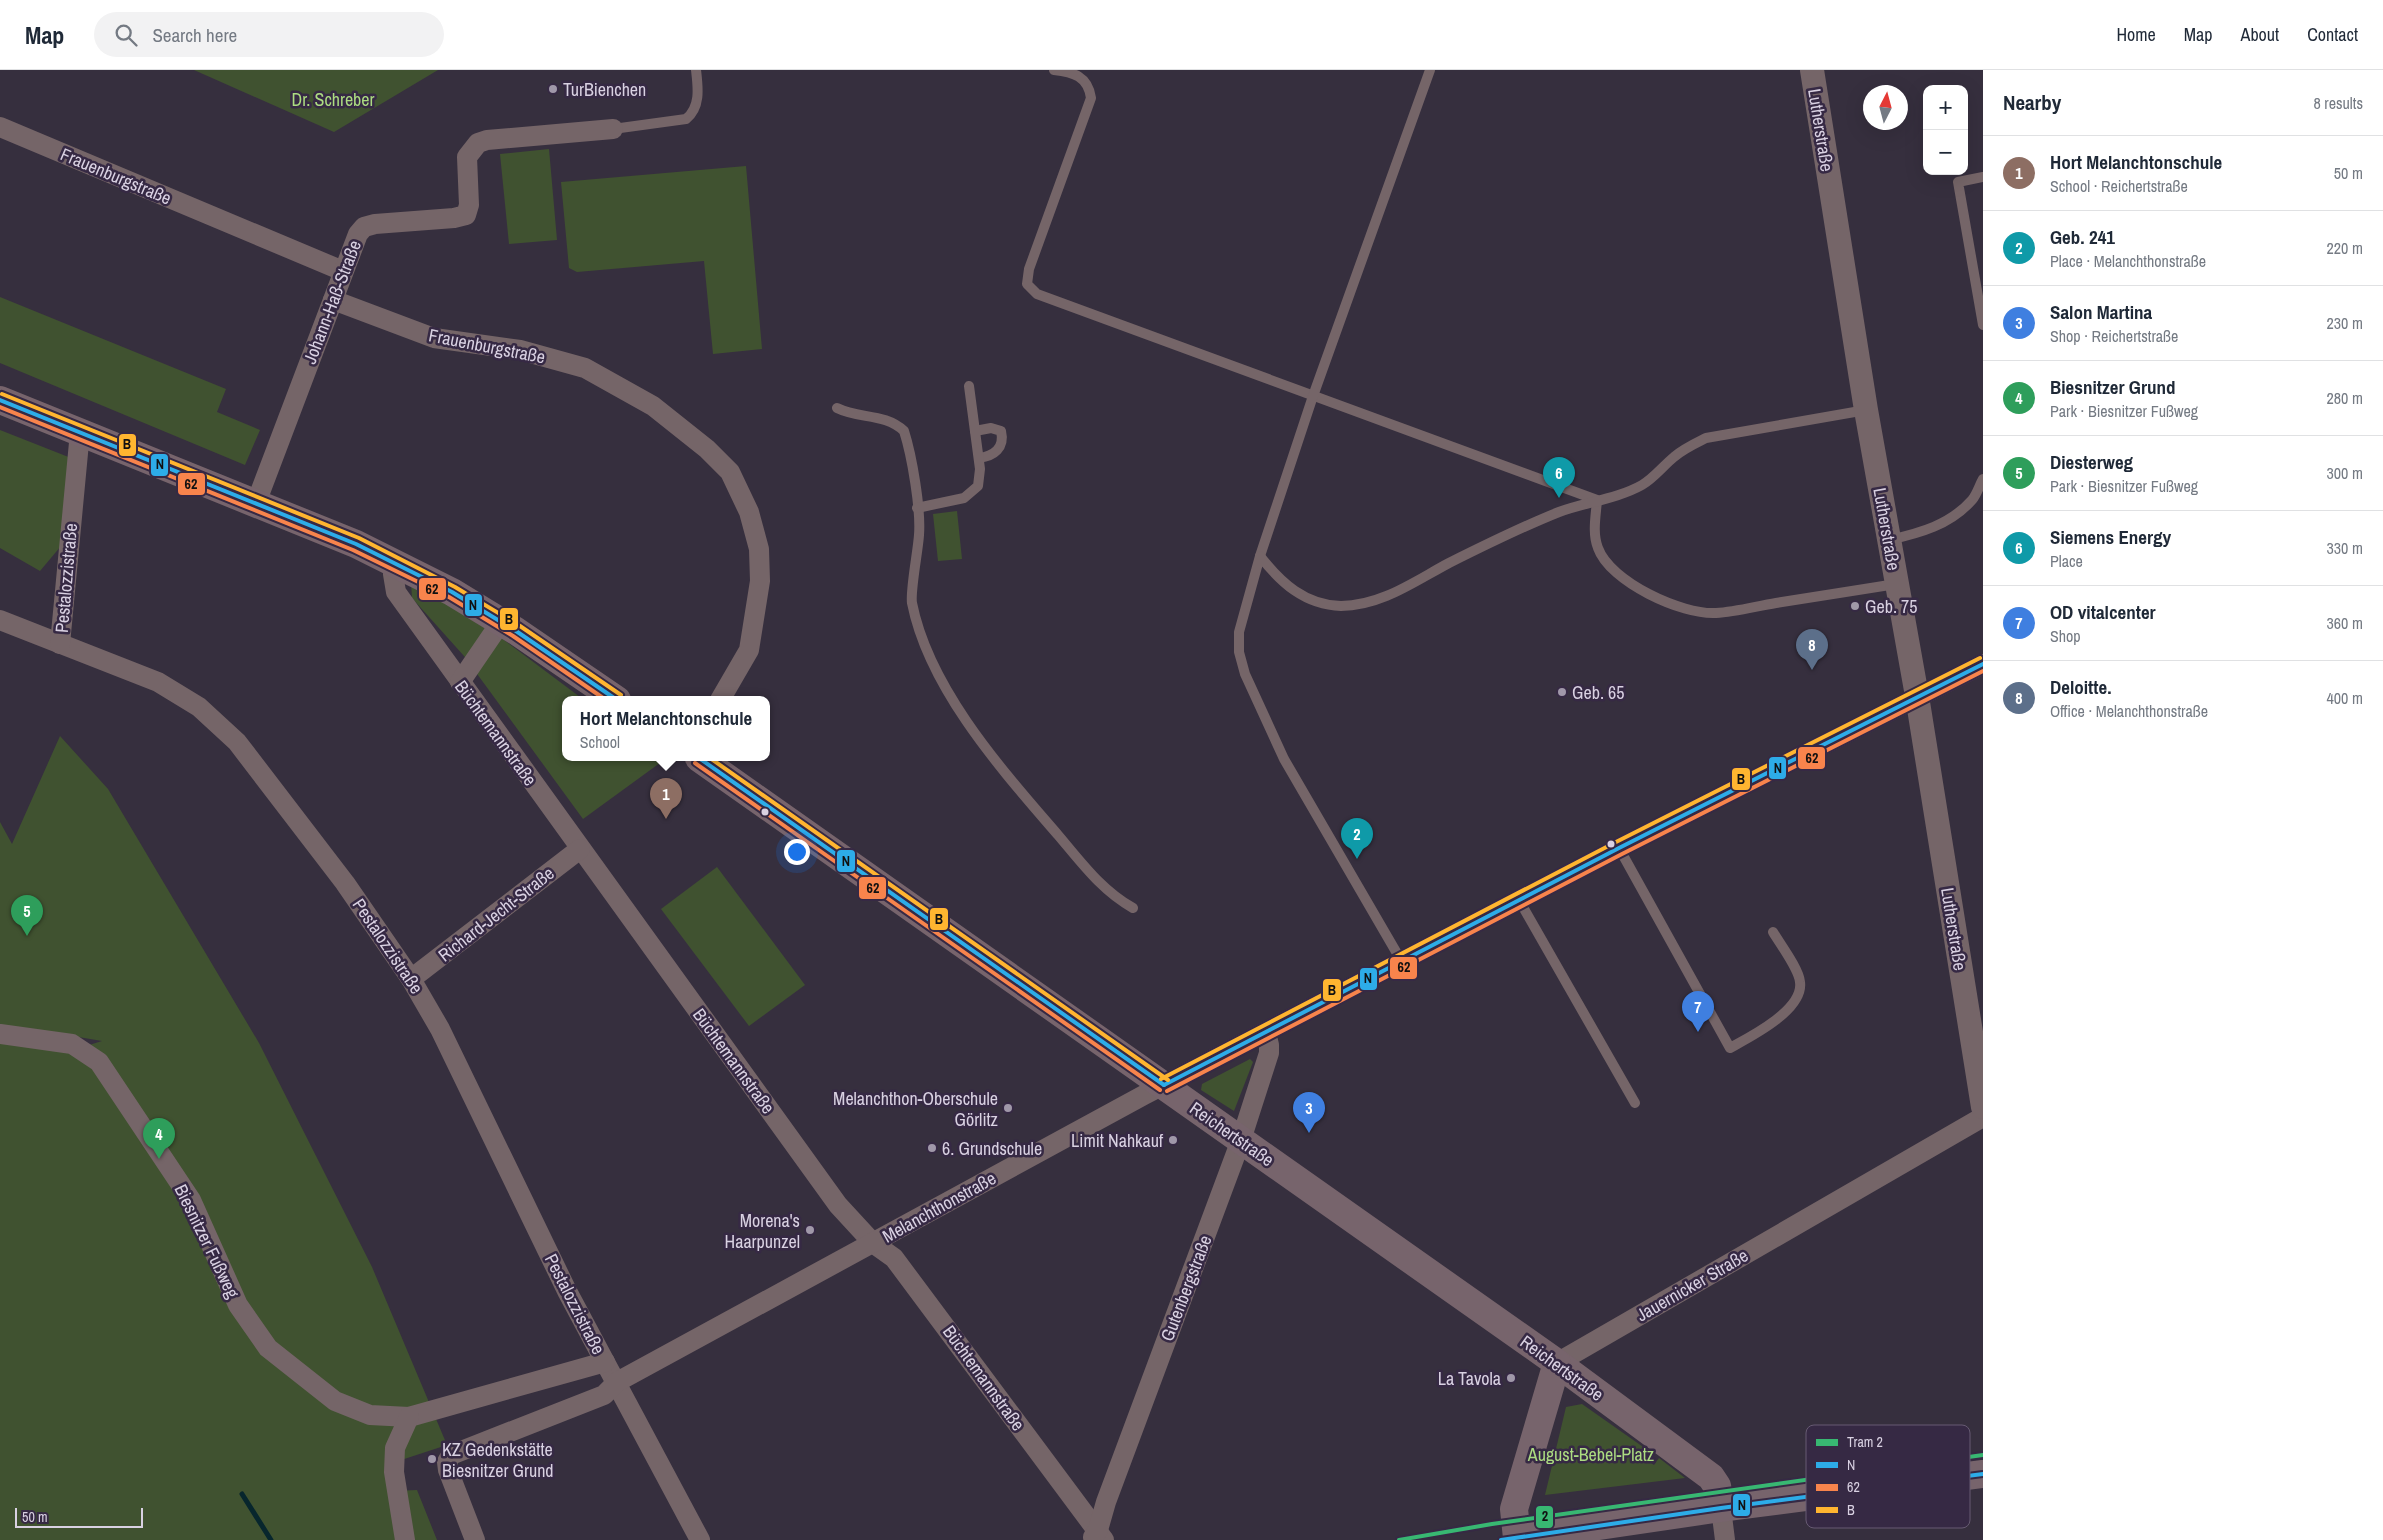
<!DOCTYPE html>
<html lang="en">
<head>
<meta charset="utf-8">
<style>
	body { margin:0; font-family:"Archivo Narrow",sans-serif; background:#f2f2f3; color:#1f2937 }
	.controls { position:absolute; right:15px; top:15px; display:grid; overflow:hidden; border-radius:10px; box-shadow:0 5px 20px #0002 }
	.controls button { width:45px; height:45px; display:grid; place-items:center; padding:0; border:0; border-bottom:1px solid #e0e1e3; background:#fff; color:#1f2937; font:25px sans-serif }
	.compass { position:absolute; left:1863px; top:15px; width:45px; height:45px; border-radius:50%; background:#fff; box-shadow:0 5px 20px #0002; rotate:6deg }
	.scale { position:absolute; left:15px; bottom:12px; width:128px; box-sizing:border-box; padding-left:5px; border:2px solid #d9d1e2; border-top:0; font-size:14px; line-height:18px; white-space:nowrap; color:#d9d1e2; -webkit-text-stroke:4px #362944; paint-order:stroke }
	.you { position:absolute; left:796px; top:781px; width:18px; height:18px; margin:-12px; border:4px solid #fff; border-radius:50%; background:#1a73e8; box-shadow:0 0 0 8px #1a73e833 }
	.badge { display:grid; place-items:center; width:32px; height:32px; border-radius:50%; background:#1a73e8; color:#fff; font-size:16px; font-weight:700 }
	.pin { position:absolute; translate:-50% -41px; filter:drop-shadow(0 1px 2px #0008) }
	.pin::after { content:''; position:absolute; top:26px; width:18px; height:15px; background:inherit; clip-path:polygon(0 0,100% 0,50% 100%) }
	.popup { position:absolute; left:562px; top:626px; width:208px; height:65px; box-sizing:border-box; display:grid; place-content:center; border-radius:10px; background:#fff; filter:drop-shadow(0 1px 4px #0005); font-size:16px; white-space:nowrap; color:#747a83 }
	.popup b { font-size:19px; color:#1f2937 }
	.popup::after { content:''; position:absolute; left:50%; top:100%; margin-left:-10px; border:10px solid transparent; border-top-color:#fff }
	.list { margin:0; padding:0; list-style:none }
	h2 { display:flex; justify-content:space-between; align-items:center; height:65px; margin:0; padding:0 20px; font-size:21px }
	h2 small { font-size:16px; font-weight:400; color:#747a83 }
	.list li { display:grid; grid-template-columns:32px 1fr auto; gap:15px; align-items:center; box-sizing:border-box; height:75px; padding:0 20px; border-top:1px solid #e0e1e3 }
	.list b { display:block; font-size:19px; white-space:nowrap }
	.list p { margin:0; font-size:16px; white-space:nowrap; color:#747a83 }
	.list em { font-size:16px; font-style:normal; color:#747a83 }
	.icon { flex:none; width:28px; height:28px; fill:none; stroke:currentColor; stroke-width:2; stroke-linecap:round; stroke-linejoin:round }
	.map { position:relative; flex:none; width:1983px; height:1470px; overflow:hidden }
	header { display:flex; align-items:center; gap:30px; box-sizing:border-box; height:70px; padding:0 25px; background:#fff; border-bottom:1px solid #e0e1e3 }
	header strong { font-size:24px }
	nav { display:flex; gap:28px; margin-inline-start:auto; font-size:18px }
	.search { width:350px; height:45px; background:#f2f2f3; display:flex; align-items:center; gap:12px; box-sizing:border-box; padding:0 18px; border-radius:28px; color:#747a83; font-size:19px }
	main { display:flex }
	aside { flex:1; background:#fff }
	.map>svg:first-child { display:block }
	.green { fill:#405230 }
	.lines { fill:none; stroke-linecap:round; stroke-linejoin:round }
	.stream { stroke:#07262d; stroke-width:5 }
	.service { stroke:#756568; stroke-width:10 }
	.minor { stroke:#756568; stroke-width:20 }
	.tertiary { stroke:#756568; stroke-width:24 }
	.primary { stroke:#77646c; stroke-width:28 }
	.bus-1-casing { stroke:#362944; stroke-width:8 }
	.bus-2-casing { stroke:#362944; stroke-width:8 }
	.bus-3-casing { stroke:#362944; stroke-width:8 }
	.bus-1 { stroke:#2dace8; stroke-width:4 }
	.bus-2 { stroke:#f8844c; stroke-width:4 }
	.bus-3 { stroke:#ffb530; stroke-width:4 }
	.tram-1-casing { stroke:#362944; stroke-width:8 }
	.tram-1 { stroke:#38b772; stroke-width:4 }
	.poi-dot { fill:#a098a9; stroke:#362944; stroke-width:2 }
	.bus-dot { fill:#d9d1e2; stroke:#362944; stroke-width:2 }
	.labels { text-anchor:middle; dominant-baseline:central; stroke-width:5; stroke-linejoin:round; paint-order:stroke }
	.poi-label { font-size:18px; fill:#d9d1e2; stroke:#362944; text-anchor:start }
	.park-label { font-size:18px; fill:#acdc81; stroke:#362944 }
	.street-label { font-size:18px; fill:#d9d1e2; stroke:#362944 }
	.key { fill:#362944; stroke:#675b73; stroke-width:1 }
	.key-label { font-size:14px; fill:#d9d1e2 }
	.line-badge { stroke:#362944; stroke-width:2 }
	.pale-badge-label { font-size:14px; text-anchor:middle; font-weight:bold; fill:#111 }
</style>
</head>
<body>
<header>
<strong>Map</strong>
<div class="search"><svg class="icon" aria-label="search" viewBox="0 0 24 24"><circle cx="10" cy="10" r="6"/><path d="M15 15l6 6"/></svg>Search here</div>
<nav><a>Home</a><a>Map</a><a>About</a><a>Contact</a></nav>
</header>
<main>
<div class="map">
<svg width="1983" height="1470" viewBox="0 0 1983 1470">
	<rect width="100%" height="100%" fill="#362f3e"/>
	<g class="green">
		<polygon points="194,0 438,0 334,62"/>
		<polygon points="549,79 557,170 509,174 500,84"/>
		<polygon points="746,96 762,279 713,284 704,191 577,202 569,198 561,112"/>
		<polygon points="0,227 226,319 217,342 260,360 245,395 0,293"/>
		<polygon points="0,360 71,388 61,476 40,501 0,478"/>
		<polygon points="957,441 962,489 938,491 933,444"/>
		<polygon points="411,512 504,570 584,630 566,630 566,688 661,688 664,690 583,749 464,586 412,528"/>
		<polygon points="60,666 108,719 259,973 372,1197 447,1375 389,1394 394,1421 417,1420 437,1470 0,1470 0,973 70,981 102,971 43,961 0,958 0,752 12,774"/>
		<polygon points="717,797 805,915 749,956 661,839"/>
		<polygon points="1250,989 1253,992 1234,1041 1201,1020 1202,1014"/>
		<polygon points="1582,1334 1646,1379 1641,1386 1654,1395 1659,1388 1685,1408 1545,1425 1566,1337"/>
	</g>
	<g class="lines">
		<polyline class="stream" points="242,1424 271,1470"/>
		<g class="service">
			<path d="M1054 0C1073 2 1088 6 1091 28L1029 199 1027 214 1037 224 1597 430C1596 445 1592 463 1598 478 1610 512 1682 545 1716 543 1736 542 1757 536 1776 533 1816 527 1856 520 1896 514"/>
			<path d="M613 59 686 49C701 37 698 17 696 0"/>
			<polyline points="1983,107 1958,112 1983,255"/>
			<path d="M837 338C859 349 885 343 904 361 912 386 921 439 919 465 918 481 910 521 912 533 929 619 1002 700 1058 765 1081 792 1102 821 1133 838"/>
			<path d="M975 361 991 358 1001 361C1005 378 994 386 979 388"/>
			<polyline points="917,438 964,428 978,416 980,399 969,316"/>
			<path d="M1889 470C1920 463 1950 455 1972 430 1977 424 1979 416 1983 409"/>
			<polyline points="1260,486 1313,326 1430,0"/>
			<path d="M1619 778 1730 978C1750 967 1804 940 1800 912 1799 899 1780 874 1773 862"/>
			<polyline points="1519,830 1635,1033"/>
			<path d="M1402 892 1284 689 1245 604 1239 582V562L1260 486C1281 513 1305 535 1341 536 1381 536 1415 511 1449 493 1485 475 1521 457 1559 442 1586 432 1617 429 1642 415 1654 408 1663 396 1674 387 1683 379 1694 374 1706 368L1866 340"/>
		</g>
		<g class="minor">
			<polyline points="0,57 343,201"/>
			<polyline points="333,230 434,268 520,280 585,298 653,336 707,379 730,402 749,442 759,479 760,511 749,580 720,630"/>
			<polyline points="256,433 358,164 364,157 375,154 454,148 466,145 469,135 467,87 478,73 487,70 613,59"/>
			<polyline points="396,494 393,504 396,522 838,1135 873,1173 894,1188 1104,1470"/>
			<polyline points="0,550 158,612 199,637 237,672 345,813 411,909 440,959 567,1221 700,1470"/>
			<polyline points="60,574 80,362"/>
			<polyline points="460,612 501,552"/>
			<polyline points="411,909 580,779"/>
			<polyline points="0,964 72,974 99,992 191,1130 238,1235 268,1278 335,1331 370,1345 409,1347 605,1292"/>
			<polyline points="1557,1293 1983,1047"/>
			<polyline points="1721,1438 1725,1470"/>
			<polyline points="1093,1467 1098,1460 1106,1432 1241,1070 1269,983 1269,975 1266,963"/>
			<polyline points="405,1470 394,1402 395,1378 409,1347"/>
			<polyline points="475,1470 448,1400 447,1392 451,1385 604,1325 617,1312 1144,1025 1619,778 1983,594"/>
		</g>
		<polyline class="tertiary" points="1812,0 1866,340 1917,626 1983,1037"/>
		<g class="primary">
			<polyline points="0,330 356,474 452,522 516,561 617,630"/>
			<polyline points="699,688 1557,1293 1711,1407 1717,1416 1721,1438"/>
			<polyline points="1557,1293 1514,1439 1517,1468 1721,1438 1983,1404"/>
		</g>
		<defs>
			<g id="bus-1">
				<polyline points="0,330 356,474 452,522 516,561 617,630"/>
				<polyline points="699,688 1164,1015"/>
				<polyline points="1164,1015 1619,778 1983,594"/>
				<polyline points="1501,1470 1721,1438 1983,1404"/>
			</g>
			<g id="bus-2">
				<polyline points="0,337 353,480 449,527 513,566 606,630"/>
				<polyline points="695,693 1160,1020"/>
				<polyline points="1167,1021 1622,784 1983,601"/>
			</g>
			<g id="bus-3">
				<polyline points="2,324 359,468 455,517 520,556 621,625"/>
				<polyline points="710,688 1168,1010"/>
				<polyline points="1161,1009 1616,772 1980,588"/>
			</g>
		</defs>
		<use href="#bus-1" class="bus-1-casing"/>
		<use href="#bus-2" class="bus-2-casing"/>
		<use href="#bus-3" class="bus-3-casing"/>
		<use href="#bus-1" class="bus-1"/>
		<use href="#bus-2" class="bus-2"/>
		<use href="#bus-3" class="bus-3"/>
		<defs>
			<polyline id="tram-1" points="1399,1470 1492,1454 1983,1385"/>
		</defs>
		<use href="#tram-1" class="tram-1-casing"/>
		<use href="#tram-1" class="tram-1"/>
	</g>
	<g class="poi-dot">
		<circle cx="553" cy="19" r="5"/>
		<circle cx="1855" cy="536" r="5"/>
		<circle cx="1562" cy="622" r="5"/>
		<circle cx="1008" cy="1038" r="5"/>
		<circle cx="1173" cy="1070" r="5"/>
		<circle cx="932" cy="1078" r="5"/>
		<circle cx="810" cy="1160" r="5"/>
		<circle cx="1511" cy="1308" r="5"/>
		<circle cx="432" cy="1389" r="5"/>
	</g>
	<g class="bus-dot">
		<circle cx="765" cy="742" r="4.5"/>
		<circle cx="1611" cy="774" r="4.5"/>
	</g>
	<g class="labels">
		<g class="poi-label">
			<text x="563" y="19">TurBienchen</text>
			<text x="1865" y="536">Geb. 75</text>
			<text x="1572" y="622">Geb. 65</text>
			<text x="998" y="1028" text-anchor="end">Melanchthon-Oberschule<tspan x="998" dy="21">Görlitz</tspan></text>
			<text x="1163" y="1070" text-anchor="end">Limit Nahkauf</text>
			<text x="942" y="1078">6. Grundschule</text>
			<text x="800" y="1150" text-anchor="end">Morena's<tspan x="800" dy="21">Haarpunzel</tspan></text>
			<text x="1501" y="1308" text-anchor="end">La Tavola</text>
			<text x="442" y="1379">KZ Gedenkstätte<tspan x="442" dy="21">Biesnitzer Grund</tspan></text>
		</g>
		<g class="park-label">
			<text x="333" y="29">Dr. Schreber</text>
			<text x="1591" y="1384">August-Bebel-Platz</text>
		</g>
		<g class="street-label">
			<text transform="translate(1821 60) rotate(81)">Lutherstraße</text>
			<text transform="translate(116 106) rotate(23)">Frauenburgstraße</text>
			<text transform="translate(332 232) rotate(-69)">Johann-Haß-Straße</text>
			<text transform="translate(487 276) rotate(11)">Frauenburgstraße</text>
			<text transform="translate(1887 459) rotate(80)">Lutherstraße</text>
			<text transform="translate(66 508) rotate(-85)">Pestalozzistraße</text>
			<text transform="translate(496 663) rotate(54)">Büchtemannstraße</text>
			<text transform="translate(496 844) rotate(-38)">Richard-Jecht-Straße</text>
			<text transform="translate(1954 859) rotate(81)">Lutherstraße</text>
			<text transform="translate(388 876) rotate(56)">Pestalozzistraße</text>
			<text transform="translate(734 991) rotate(54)">Büchtemannstraße</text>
			<text transform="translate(1232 1064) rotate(35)">Reichertstraße</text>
			<text transform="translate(939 1137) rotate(-29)">Melanchthonstraße</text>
			<text transform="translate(207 1171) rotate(64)">Biesnitzer Fußweg</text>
			<text transform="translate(1692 1215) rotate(-30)">Jauernicker Straße</text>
			<text transform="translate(1186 1218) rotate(-69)">Gutenbergstraße</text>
			<text transform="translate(575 1234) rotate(63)">Pestalozzistraße</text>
			<text transform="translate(1562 1298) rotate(36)">Reichertstraße</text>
			<text transform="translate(984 1308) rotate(54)">Büchtemannstraße</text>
		</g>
	</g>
	<rect x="1806" y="1355" width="164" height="103" rx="8" class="key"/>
	<rect x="1816" y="1369" width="22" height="7" fill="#38b772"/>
	<rect x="1816" y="1392" width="22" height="6" fill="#2dace8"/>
	<rect x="1816" y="1414" width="22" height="7" fill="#f8844c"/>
	<rect x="1816" y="1437" width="22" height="6" fill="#ffb530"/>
	<g class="key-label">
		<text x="1847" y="1377">Tram 2</text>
		<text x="1847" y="1400">N</text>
		<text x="1847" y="1422">62</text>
		<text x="1847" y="1445">B</text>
	</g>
	<g class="line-badge">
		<rect x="118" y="363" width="19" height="24" rx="5" fill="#ffb530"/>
		<rect x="150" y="383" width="19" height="24" rx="5" fill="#2dace8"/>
		<rect x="177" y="402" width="29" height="24" rx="5" fill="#f8844c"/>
		<rect x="418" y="507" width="29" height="24" rx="5" fill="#f8844c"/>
		<rect x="464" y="523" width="19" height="24" rx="5" fill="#2dace8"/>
		<rect x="499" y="537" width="20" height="24" rx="5" fill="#ffb530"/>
		<rect x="1797" y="676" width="29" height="24" rx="5" fill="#f8844c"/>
		<rect x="1768" y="686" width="19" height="24" rx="5" fill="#2dace8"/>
		<rect x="1731" y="697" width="20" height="24" rx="5" fill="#ffb530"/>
		<rect x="836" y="779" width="20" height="24" rx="5" fill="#2dace8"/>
		<rect x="858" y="806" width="29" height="24" rx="5" fill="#f8844c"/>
		<rect x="929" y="837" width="20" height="24" rx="5" fill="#ffb530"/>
		<rect x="1389" y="886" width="29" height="24" rx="5" fill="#f8844c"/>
		<rect x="1359" y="897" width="19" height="24" rx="5" fill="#2dace8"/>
		<rect x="1322" y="908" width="20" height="24" rx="5" fill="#ffb530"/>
		<rect x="1732" y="1423" width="19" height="24" rx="5" fill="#2dace8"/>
		<rect x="1535" y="1435" width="19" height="24" rx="5" fill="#38b772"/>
	</g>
	<g class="pale-badge-label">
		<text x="127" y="379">B</text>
		<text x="160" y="399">N</text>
		<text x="191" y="419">62</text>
		<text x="432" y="524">62</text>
		<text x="473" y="540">N</text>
		<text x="509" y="554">B</text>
		<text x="1812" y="693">62</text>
		<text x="1778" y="703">N</text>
		<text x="1741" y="714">B</text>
		<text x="846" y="796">N</text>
		<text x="873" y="823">62</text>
		<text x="939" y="854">B</text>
		<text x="1404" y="902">62</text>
		<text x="1368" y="913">N</text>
		<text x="1332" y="925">B</text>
		<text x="1742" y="1440">N</text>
		<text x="1545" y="1451">2</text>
	</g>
</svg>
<div class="controls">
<button>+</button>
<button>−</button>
</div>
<svg class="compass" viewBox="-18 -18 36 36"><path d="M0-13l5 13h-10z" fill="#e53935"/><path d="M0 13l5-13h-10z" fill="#747a83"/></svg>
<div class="scale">50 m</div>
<div class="you"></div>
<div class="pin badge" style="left:666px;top:749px;background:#8d6e63">1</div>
<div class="popup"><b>Hort Melanchtonschule</b>School</div>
<div class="pin badge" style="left:1357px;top:789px;background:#0f9aa8">2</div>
<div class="pin badge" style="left:1309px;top:1063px;background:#3f7fe0">3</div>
<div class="pin badge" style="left:159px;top:1089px;background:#2e9e5b">4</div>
<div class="pin badge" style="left:27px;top:866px;background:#2e9e5b">5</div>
<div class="pin badge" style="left:1559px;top:428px;background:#0f9aa8">6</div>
<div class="pin badge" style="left:1698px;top:962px;background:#3f7fe0">7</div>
<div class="pin badge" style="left:1812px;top:600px;background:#5c6f8a">8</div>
</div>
<aside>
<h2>Nearby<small>8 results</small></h2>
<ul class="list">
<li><span class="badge" style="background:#8d6e63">1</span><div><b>Hort Melanchtonschule</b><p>School · Reichertstraße</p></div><em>50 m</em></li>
<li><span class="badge" style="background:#0f9aa8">2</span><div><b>Geb. 241</b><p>Place · Melanchthonstraße</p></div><em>220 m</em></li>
<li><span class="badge" style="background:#3f7fe0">3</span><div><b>Salon Martina</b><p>Shop · Reichertstraße</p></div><em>230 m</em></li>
<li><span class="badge" style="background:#2e9e5b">4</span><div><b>Biesnitzer Grund</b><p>Park · Biesnitzer Fußweg</p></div><em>280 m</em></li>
<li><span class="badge" style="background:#2e9e5b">5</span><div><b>Diesterweg</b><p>Park · Biesnitzer Fußweg</p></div><em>300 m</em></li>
<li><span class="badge" style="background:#0f9aa8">6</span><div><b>Siemens Energy</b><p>Place</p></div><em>330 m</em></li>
<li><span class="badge" style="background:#3f7fe0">7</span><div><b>OD vitalcenter</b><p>Shop</p></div><em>360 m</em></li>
<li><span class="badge" style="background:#5c6f8a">8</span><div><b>Deloitte.</b><p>Office · Melanchthonstraße</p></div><em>400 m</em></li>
</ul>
</aside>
</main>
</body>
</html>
